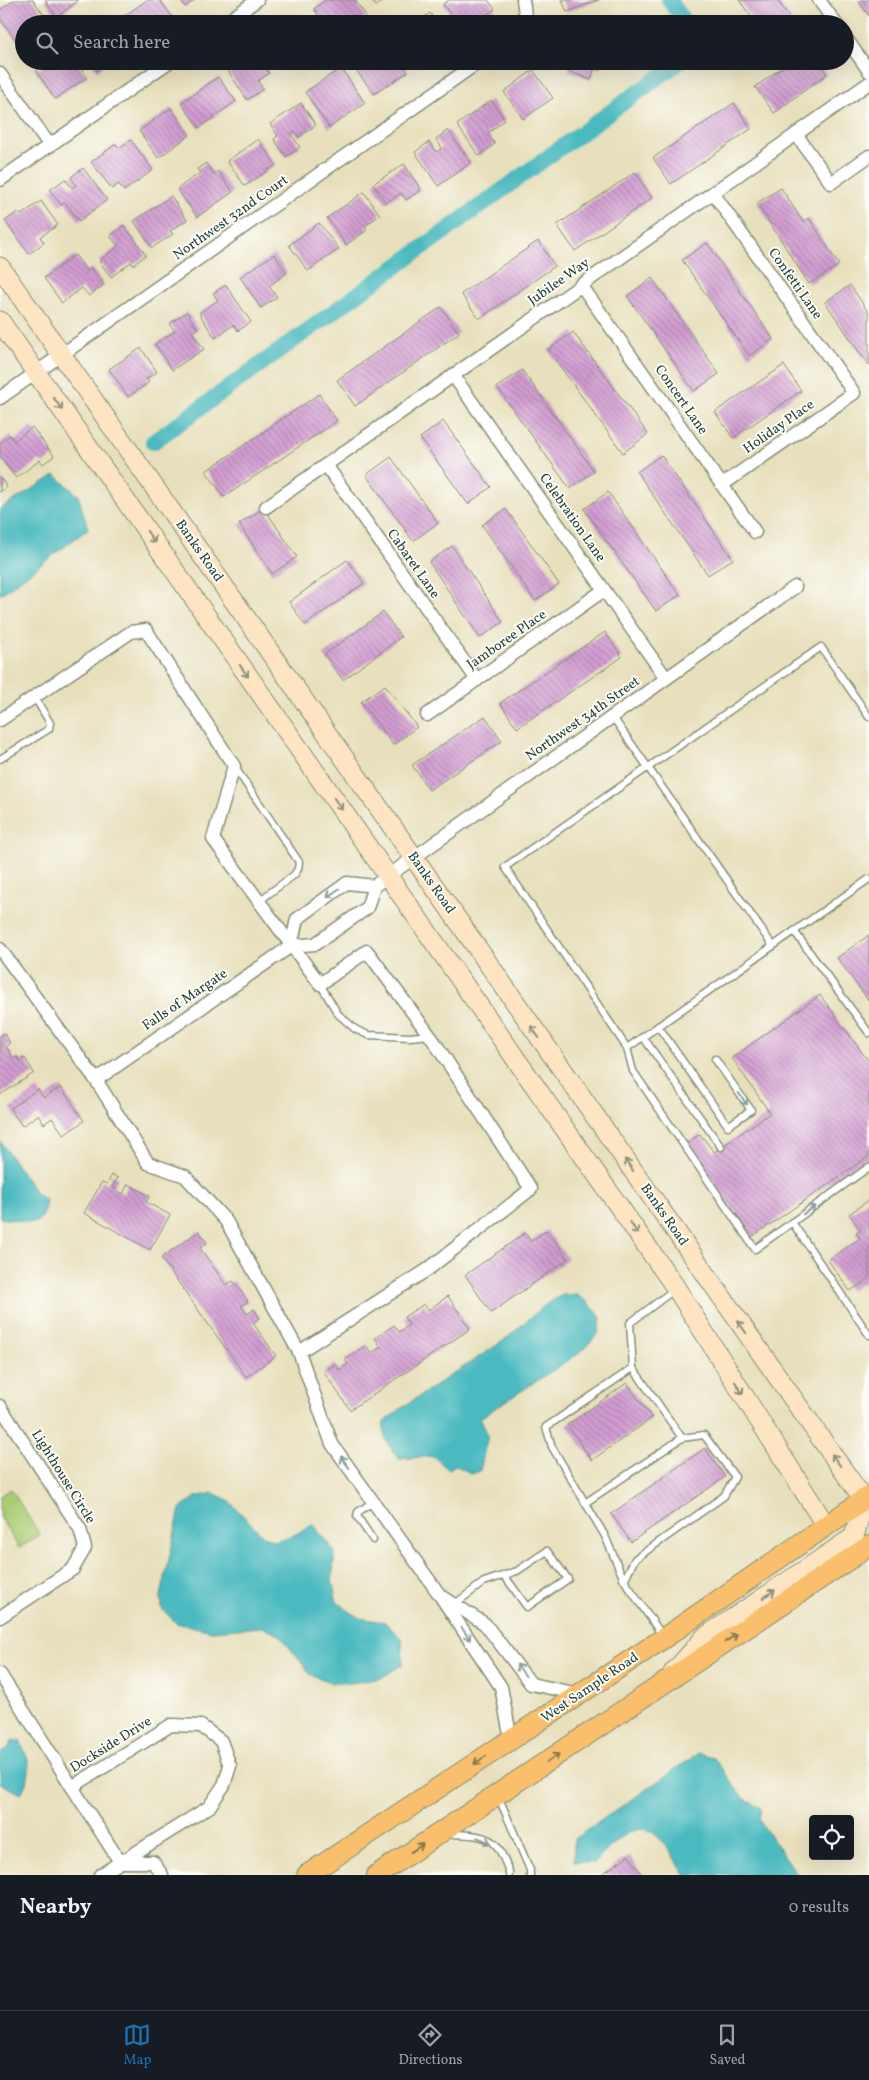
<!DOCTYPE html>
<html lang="en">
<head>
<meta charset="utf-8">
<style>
	body { margin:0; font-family:Vollkorn,serif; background:#20242c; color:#f1f3f6 }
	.controls { position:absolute; right:15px; bottom:15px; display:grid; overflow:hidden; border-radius:5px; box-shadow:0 5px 20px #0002 }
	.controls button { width:45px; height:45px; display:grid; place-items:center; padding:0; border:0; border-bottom:1px solid #363941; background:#171b24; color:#f1f3f6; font:25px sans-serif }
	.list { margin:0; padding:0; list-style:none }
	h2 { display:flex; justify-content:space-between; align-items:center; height:65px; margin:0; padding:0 20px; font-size:21px }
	h2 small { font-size:16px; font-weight:400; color:#9ea1a6 }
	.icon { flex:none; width:28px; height:28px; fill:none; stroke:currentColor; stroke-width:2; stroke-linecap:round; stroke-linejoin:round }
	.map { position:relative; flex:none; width:869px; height:1875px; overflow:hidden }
	.search { position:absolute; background:#171b24; box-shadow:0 5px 20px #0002; left:15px; right:15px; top:15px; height:55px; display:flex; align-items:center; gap:12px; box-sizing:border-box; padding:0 18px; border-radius:28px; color:#9ea1a6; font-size:19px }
	.sheet { height:135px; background:#171b24 }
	nav { display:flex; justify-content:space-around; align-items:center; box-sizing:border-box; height:70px; border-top:1px solid #363941; background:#171b24; font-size:14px; color:#9ea1a6 }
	nav a { display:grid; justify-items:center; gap:2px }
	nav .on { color:#1f6fb2 }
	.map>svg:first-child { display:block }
	.green { fill:#aacc74; stroke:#648454 }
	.water { fill:#4bbac0; stroke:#357c7a }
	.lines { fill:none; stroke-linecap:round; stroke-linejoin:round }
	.canal { stroke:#4bbac0; stroke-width:16 }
	.building { fill:url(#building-back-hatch) }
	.lane-casing { stroke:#848e78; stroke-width:9 }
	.street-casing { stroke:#848e78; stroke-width:15 }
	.secondary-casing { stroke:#848e78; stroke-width:21 }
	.primary-casing { stroke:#848e78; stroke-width:22 }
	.lane { stroke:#fff; stroke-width:6 }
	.street { stroke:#fff; stroke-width:12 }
	.secondary { stroke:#fde5c4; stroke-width:19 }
	.primary { stroke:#f9bf6c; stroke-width:20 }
	.oneway { stroke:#8e917c }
	.oneway2 { stroke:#8f9e9a }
	.oneway3 { stroke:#81784d }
	.labels { text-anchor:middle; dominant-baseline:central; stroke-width:4; stroke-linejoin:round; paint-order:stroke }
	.street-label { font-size:14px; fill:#1f3d34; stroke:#fdfcf7 }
</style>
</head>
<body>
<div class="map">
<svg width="869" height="1875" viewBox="0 0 869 1875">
	<defs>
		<pattern id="building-back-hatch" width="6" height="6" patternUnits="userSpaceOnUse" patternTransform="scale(1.25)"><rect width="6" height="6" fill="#d29cd2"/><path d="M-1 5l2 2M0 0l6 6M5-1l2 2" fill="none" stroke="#aa80ab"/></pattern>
	</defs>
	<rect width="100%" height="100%" fill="#fdfcf7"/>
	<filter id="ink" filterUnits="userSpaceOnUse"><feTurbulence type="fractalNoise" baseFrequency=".02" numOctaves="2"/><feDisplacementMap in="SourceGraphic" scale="10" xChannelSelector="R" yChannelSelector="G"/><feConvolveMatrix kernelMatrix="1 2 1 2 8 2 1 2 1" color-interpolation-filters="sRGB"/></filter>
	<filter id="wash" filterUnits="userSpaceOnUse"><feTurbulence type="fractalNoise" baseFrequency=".0096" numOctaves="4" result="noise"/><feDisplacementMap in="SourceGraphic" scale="20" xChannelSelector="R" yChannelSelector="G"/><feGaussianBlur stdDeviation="1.12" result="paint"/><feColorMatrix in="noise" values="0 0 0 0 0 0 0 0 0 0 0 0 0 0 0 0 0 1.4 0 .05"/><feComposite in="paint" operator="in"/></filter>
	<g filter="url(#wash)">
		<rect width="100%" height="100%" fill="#e8e0bd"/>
		<polygon class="green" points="11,1489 40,1535 19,1548 0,1517 0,1496"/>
		<g class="water">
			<polygon points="55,475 78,495 88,529 0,595 0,509"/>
			<polygon points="0,1141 37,1194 46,1200 43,1216 35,1223 0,1218"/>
			<path d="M575 1294 587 1302 597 1312 601 1318 598 1334 581 1352 480 1418 488 1435 480 1471 472 1474 455 1465 449 1470 433 1456 399 1459C390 1447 381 1438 384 1422L403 1407 503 1341 549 1302 563 1295Z"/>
			<polygon points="213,1493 228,1500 263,1536 275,1541 296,1534 313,1524 335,1552 332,1581 337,1602 359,1618 385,1622 402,1639 403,1664 381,1678 351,1683 332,1683 310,1674 280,1635 262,1627 212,1631 176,1623 162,1609 161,1596 180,1509 196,1497"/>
			<path d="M13 1740 20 1741C31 1765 33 1770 21 1794L0 1783V1753L7 1750Z"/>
			<path d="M699 1753 714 1758 744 1799 761 1808 759 1820 798 1875H686C677 1863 669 1848 658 1837 637 1814 609 1848 595 1863L574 1861V1839Z"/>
		</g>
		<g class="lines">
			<g class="canal">
				<polyline points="669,0 686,24"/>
				<polyline points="153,442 681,61"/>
			</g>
		</g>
		<g id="blocks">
			<g class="building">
				<polygon points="14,0 33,0 46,18 38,24 24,24 24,34 16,40 0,19 0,10"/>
				<polygon points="45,0 79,0 57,17"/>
				<polygon points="147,0 160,0 173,18 166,24 130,24 124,16"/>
				<polygon points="180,0 195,0 185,7"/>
				<polygon points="325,0 355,0 366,16 355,24 325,24 314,9"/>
				<polygon points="371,0 384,0 376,6"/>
				<polygon points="449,0 488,0 495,9 473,24 457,24 443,4"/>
				<polygon points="562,0 599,0 567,12"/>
				<polygon points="739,0 777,0 792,21 789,24 756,24"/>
				<polygon points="861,0 869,0 869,16 859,2"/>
				<polygon points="430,13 437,24 415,24"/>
				<polygon points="300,16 305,24 288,24"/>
				<polygon points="50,61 76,61 87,77 55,99 36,71"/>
				<polygon points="91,61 110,61 97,71"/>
				<polygon points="235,61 273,61 264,67 269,73 258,81 263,89 247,100 226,68"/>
				<polygon points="289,61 305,61 294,69"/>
				<polygon points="401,61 408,72 374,94 350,62"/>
				<polygon points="571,61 603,61 600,69 595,67 591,80 568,71"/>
				<polygon points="791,61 817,61 827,74 774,113 755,87"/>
				<polygon points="341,68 365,103 329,128 305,92"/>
				<polygon points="533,70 553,98 523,119 504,92"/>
				<polygon points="218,77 236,101 199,128 181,103"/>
				<polygon points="491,100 505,120 487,134 495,144 479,156 457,125"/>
				<polygon points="301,103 316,125 299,137 295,131 291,134 300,147 286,157 274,139 278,136 270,124"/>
				<polygon points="734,103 751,129 671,184 653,158"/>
				<polygon points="171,108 190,135 158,158 139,131"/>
				<polygon points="448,130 471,163 438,186 415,152 429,142 436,152 442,148 436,139"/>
				<polygon points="258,139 276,165 245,186 227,161"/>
				<polygon points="131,140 153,170 124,191 119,184 112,189 91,162 116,144 119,148"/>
				<polygon points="206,163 214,174 218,171 233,192 197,217 177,189 200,173 197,169"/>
				<polygon points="404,164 421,190 406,200 401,193 386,203 373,184"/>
				<polygon points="83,168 107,200 79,221 65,202 61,205 50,190 65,179 72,188 76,185 71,177"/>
				<polygon points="635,172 652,198 575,251 557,225"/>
				<polygon points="781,188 803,222 809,218 839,265 809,284 757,203"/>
				<polygon points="364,192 380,215 365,226 367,230 346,245 327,218"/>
				<polygon points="171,196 187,220 170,231 173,234 152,248 134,221"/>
				<polygon points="41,201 58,225 40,237 44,243 29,254 5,221 18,212 21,215"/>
				<polygon points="319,223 339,249 308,271 289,245"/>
				<polygon points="124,225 146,255 133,265 131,262 111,277 99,261 118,246 110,236"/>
				<polygon points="538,241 555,266 479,319 461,294"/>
				<polygon points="707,243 773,339 749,356 682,260"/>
				<polygon points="274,254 287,273 269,286 277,297 261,308 240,277"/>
				<polygon points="75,255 87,271 91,268 104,285 89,296 82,288 62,303 44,278"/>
				<polygon points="652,278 719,374 694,391 627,296"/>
				<polygon points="226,285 251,322 238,331 233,325 215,338 199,313 218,300 213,293"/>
				<polygon points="850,285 869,313 869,366 825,302"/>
				<polygon points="441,307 459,333 355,406 337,380"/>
				<polygon points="187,312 198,329 192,332 204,349 172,370 155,344 175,331 169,324"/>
				<polygon points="573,332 648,434 623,453 548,350"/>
				<polygon points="141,348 157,372 146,379 149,382 128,397 109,369"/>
				<polygon points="784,365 801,391 733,438 715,412"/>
				<polygon points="522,370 594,471 570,489 497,387"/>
				<polygon points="319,394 337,421 224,497 206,471"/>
				<polygon points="443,421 491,487 468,504 420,438"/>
				<polygon points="32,427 54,456 43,464 40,460 16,478 0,457 0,443 10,435 14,441"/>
				<polygon points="661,455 733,559 708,575 637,472"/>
				<polygon points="391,457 438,523 413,541 366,475"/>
				<polygon points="0,477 7,487 0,492"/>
				<polygon points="608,492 680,595 656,611 584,509"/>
				<polygon points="264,508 297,557 272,574 239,524"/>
				<polygon points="506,509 559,584 535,601 482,525"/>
				<polygon points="452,546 503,622 480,638 429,562"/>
				<polygon points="347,560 364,583 305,625 289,602"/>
				<polygon points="383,612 401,637 343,680 324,655"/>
				<polygon points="605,632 622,657 517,728 500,703"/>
				<polygon points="385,685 417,727 393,745 361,702"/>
				<polygon points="485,716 502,741 429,790 412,765"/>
				<polygon points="869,935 869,1001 837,958"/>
				<polygon points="820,995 869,1062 869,1156 752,1237 687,1143 700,1134 714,1152 770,1113 732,1058"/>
				<polygon points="4,1033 10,1043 6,1046 14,1059 18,1057 20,1061 25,1058 34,1073 0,1095 0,1036"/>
				<polygon points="61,1087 84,1121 64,1135 52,1118 44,1124 38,1115 22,1126 10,1109 38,1089 44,1098"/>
				<polygon points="112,1175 118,1178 112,1187 123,1194 128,1184 150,1196 146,1202 170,1215 150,1250 84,1213 102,1182 107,1184"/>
				<polygon points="869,1200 869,1279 850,1291 828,1260 860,1238 856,1233 861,1230 849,1214"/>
				<polygon points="547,1230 568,1259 491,1313 465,1275 525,1233 531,1241"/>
				<polygon points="199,1231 207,1243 200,1248 226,1285 233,1281 248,1301 241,1306 247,1314 254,1309 260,1318 253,1323 276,1356 246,1377 161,1258"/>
				<polygon points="448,1296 470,1329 350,1410 324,1372 335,1364 339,1370 348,1364 345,1360 366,1345 371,1353 381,1347 375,1338 394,1325 399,1332 409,1325 404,1317 424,1304 428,1310"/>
				<polygon points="627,1383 652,1418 592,1460 567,1425"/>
				<polygon points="705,1448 725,1477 631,1542 611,1514"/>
				<polygon points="629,1855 642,1875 601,1875"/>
			</g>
		</g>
	</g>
	<g filter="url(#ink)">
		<use href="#blocks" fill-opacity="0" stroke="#848e78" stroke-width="1"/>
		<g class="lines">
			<defs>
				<g id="lane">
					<polyline points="612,716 773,946"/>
					<polyline points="869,717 821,647 505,867 627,1048 869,879"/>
					<polyline points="0,759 49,729 50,723 34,696"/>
					<polyline points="234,766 299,862 298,869 294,875 259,901"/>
					<polyline points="794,931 869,1033"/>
					<polyline points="320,984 338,1014 355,1029 368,1035 410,1037 429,1035"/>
					<polyline points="658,1026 728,1126 751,1110 715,1059"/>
					<polyline points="643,1037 721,1147"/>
					<polyline points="627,1048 633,1071 755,1249 869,1167"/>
					<polyline points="792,1222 869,1335"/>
					<polyline points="633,1368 630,1323 675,1289"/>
					<polyline points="373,1502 358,1512 357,1516 373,1540"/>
					<polyline points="585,1503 682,1438"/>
					<polyline points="624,1580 605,1536 552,1447 546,1427 633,1368 682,1438 704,1435 735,1477 724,1496 635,1559 624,1580 662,1635"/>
					<polyline points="455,1604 484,1582 517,1571 547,1551 568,1579 527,1607 504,1575"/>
					<polyline points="499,1798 530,1870 530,1875"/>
					<path d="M448 1834C463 1835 485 1833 496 1845 502 1852 505 1863 509 1871V1875"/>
				</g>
				<g id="street">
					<polyline points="523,0 526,21 525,24"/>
					<polyline points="819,0 836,24"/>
					<polyline points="224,24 257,0"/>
					<polyline points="845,37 869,71"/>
					<polyline points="0,74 50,146"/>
					<polyline points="796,134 831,183 869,156"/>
					<polyline points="0,180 170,61"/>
					<polyline points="713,193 854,393 722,485"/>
					<polyline points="581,285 755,532"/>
					<polyline points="453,375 666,678"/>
					<polyline points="0,398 480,61"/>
					<polyline points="326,465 477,680"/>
					<polyline points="266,507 869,83"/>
					<polyline points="427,715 604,590"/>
					<polyline points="0,720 131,632 146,630 234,766 213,839 320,984 367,951 433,1040 531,1189 427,1270 299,1352"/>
					<polyline points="291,946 297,919 347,883 374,886"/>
					<polyline points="0,949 96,1080 148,1163 185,1176 226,1221 299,1352 332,1444 439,1594 501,1687 511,1740"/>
					<polyline points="96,1080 291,946 315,944 367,908 374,886 795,587"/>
					<polyline points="0,1406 80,1529 85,1548 73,1569 0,1617"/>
					<polyline points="443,1597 485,1624 531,1684 579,1694"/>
					<polyline points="0,1674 120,1862"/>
					<polyline points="72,1787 171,1725 201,1726 221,1741 230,1766 224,1785 209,1807 100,1875"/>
					<polyline points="120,1862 153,1862 162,1875"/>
				</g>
				<g id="secondary">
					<polyline points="0,267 864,1500 854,1537 705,1637 673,1673"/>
					<polyline points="0,321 676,1288 826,1526"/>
				</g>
				<g id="primary">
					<polyline points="307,1875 664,1638 869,1496"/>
					<polyline points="377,1875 869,1546"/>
				</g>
			</defs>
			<use href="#lane" class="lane-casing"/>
			<use href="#street" class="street-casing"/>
			<use href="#secondary" class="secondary-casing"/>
			<use href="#primary" class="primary-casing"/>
			<use href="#lane" class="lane"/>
			<use href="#street" class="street"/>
			<use href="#secondary" class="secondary"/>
			<use href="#primary" class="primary"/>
		</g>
		<defs><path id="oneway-shaft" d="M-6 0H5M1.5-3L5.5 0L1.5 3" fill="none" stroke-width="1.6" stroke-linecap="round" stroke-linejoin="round" transform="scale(1.25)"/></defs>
		<g class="oneway">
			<use href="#oneway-shaft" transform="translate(58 404) rotate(55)"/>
			<use href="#oneway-shaft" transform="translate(151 537) rotate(55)"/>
			<use href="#oneway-shaft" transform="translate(244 671) rotate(55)"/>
			<use href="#oneway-shaft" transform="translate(338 804) rotate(55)"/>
			<use href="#oneway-shaft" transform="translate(535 1032) rotate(-125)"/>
			<use href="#oneway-shaft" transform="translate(629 1165) rotate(-125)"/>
			<use href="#oneway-shaft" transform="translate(634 1228) rotate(55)"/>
			<use href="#oneway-shaft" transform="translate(742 1327) rotate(-125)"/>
			<use href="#oneway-shaft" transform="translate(739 1388) rotate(58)"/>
			<use href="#oneway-shaft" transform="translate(836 1460) rotate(-125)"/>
			<use href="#oneway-shaft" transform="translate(769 1594) rotate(-34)"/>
		</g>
		<g class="oneway2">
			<use href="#oneway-shaft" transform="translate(333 893) rotate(145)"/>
			<use href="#oneway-shaft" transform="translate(743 1099) rotate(55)"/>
			<use href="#oneway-shaft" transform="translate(809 1210) rotate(-36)"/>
			<use href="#oneway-shaft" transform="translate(345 1462) rotate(-126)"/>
			<use href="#oneway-shaft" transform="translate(466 1634) rotate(56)"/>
			<use href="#oneway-shaft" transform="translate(521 1670) rotate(-127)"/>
			<use href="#oneway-shaft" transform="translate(484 1840) rotate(22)"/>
		</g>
		<g class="oneway3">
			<use href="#oneway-shaft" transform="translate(731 1638) rotate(-34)"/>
			<use href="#oneway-shaft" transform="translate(553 1758) rotate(-34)"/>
			<use href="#oneway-shaft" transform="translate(480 1760) rotate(146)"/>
			<use href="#oneway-shaft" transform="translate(417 1848) rotate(-33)"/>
		</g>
	</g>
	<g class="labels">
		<g class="street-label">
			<text transform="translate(231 218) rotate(-35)">Northwest 32nd Court</text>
			<text transform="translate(559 282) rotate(-35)">Jubilee Way</text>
			<text transform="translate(795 284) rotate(55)">Confetti Lane</text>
			<text transform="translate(681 400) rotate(55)">Concert Lane</text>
			<text transform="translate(779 427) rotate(-35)">Holiday Place</text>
			<text transform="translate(572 518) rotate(55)">Celebration Lane</text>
			<text transform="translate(199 551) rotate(55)">Banks Road</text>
			<text transform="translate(413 564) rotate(55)">Cabaret Lane</text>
			<text transform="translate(507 640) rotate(-35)">Jamboree Place</text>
			<text transform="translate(583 719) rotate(-35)">Northwest 34th Street</text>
			<text transform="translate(431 883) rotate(55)">Banks Road</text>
			<text transform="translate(185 1000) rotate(-34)">Falls of Margate</text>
			<text transform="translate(664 1215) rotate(55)">Banks Road</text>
			<text transform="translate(63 1477) rotate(58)">Lighthouse Circle</text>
			<text transform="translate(590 1688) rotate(-34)">West Sample Road</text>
			<text transform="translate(111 1745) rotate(-32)">Dockside Drive</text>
		</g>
	</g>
</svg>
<div class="controls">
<button><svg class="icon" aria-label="locate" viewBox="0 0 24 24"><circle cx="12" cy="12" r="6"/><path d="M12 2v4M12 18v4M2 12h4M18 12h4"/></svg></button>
</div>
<div class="search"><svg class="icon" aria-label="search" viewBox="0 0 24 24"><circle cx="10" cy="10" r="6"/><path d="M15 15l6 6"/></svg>Search here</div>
</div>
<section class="sheet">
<h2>Nearby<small>0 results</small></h2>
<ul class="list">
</ul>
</section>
<nav>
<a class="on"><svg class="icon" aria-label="map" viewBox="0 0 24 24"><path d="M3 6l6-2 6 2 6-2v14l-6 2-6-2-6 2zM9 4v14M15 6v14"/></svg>Map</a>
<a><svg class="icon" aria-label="directions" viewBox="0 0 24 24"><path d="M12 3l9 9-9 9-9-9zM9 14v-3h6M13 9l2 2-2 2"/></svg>Directions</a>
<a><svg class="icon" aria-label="saved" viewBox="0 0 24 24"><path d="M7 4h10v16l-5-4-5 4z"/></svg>Saved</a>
</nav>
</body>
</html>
